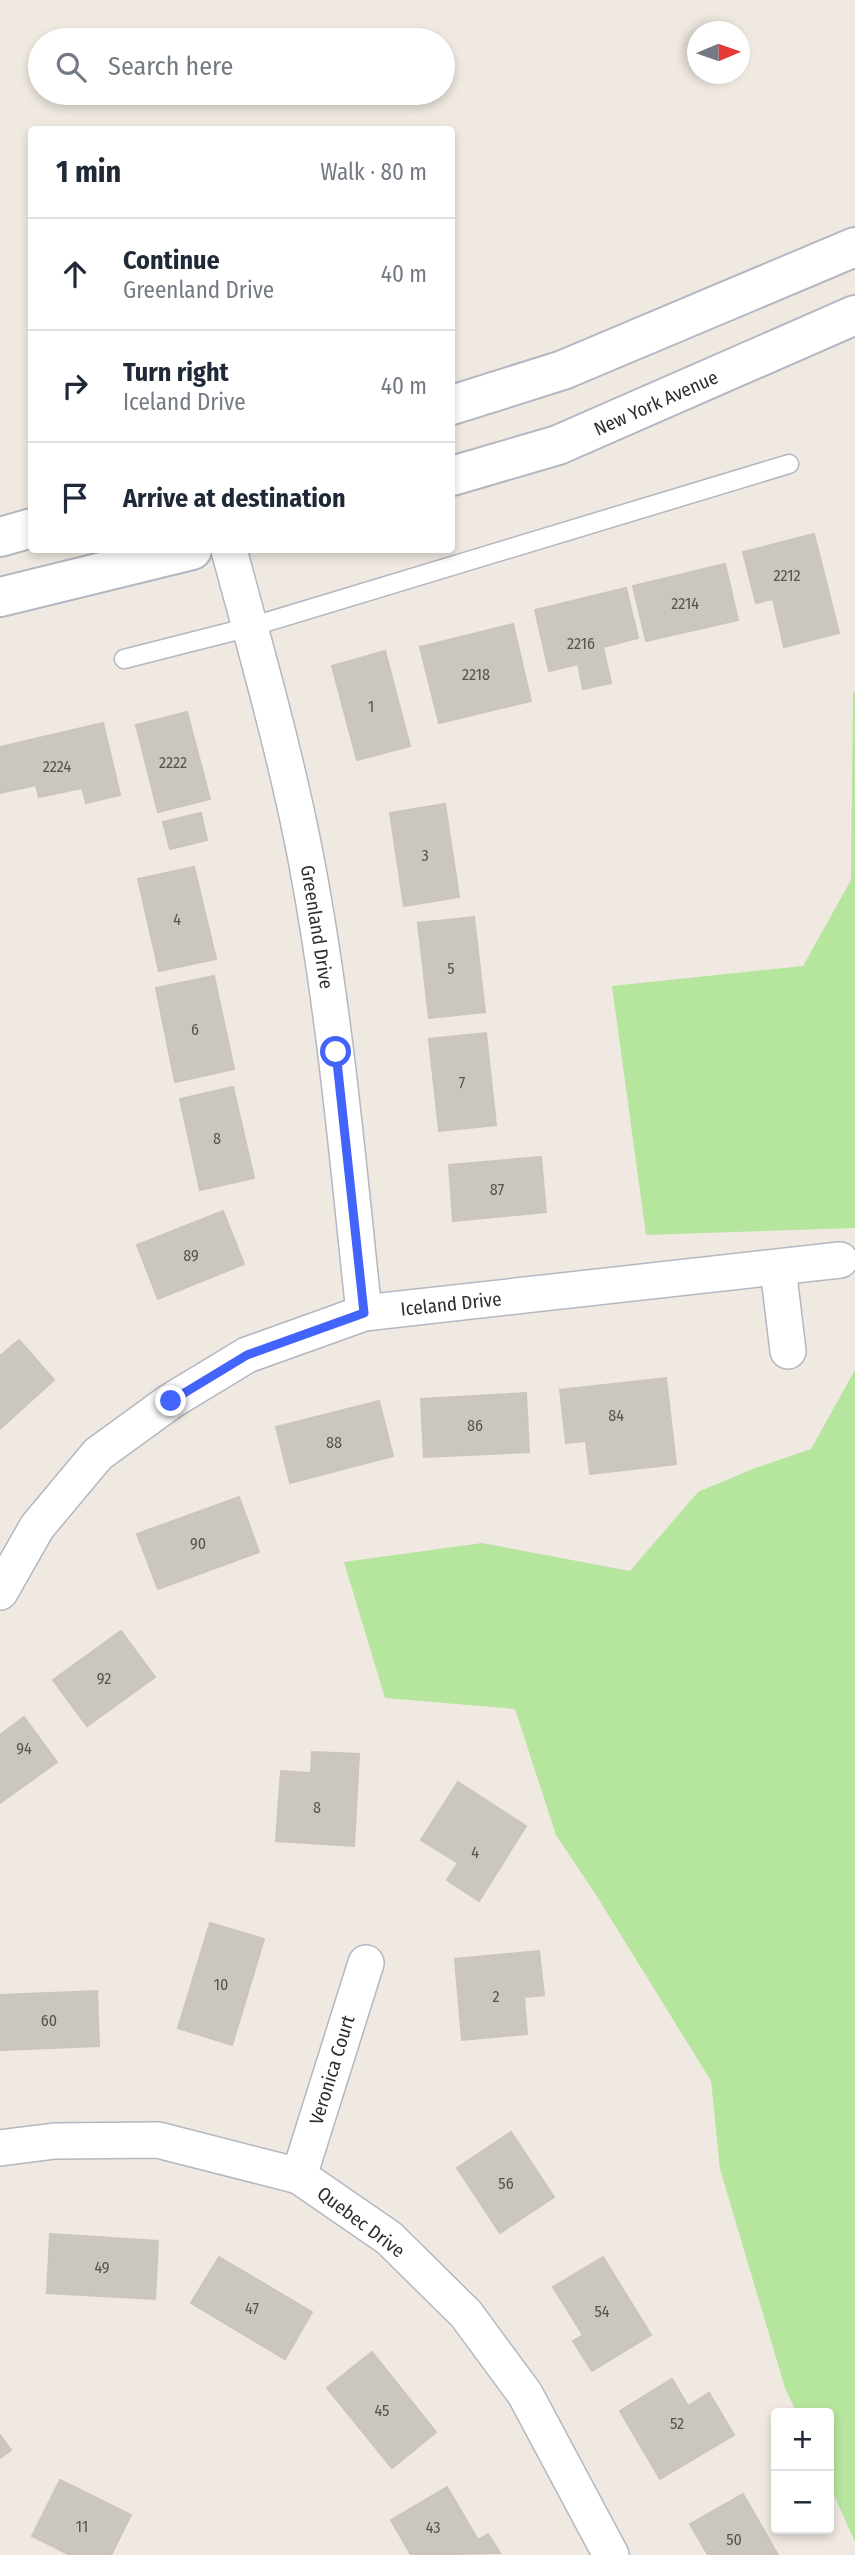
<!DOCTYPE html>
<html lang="en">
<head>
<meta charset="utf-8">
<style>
	body { margin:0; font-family:"Fira Sans Condensed",sans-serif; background:#f6f6f7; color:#1f2937 }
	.controls { position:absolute; right:21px; bottom:21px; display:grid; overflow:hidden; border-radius:7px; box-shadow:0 4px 10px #0003 }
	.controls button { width:63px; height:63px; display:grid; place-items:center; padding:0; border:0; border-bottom:2px solid #e0e1e3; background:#fff; color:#1f2937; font:35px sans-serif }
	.compass { position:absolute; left:687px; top:21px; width:63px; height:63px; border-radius:50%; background:#fff; box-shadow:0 4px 10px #0003; rotate:88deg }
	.stop { position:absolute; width:21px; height:21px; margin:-16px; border:5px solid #4264fb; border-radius:50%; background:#fff }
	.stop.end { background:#4264fb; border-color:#fff; box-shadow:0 2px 7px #0008 }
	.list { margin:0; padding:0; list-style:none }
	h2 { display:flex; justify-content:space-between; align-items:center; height:91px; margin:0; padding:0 28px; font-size:30px }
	h2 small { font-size:23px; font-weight:400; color:#747a83 }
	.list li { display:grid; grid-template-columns:46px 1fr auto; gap:21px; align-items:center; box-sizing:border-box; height:112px; padding:0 28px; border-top:2px solid #e0e1e3 }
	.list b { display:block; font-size:26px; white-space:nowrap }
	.list p { margin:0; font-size:23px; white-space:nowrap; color:#747a83 }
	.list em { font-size:23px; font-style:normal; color:#747a83 }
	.icon { flex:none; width:38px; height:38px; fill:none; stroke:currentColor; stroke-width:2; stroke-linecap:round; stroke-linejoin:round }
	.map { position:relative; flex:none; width:855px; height:2555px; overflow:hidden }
	.search { position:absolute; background:#fff; box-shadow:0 4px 10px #0003; left:28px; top:28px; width:427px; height:77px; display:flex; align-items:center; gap:18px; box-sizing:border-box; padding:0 24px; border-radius:38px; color:#747a83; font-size:26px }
	.panel { position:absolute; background:#fff; box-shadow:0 4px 10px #0003; left:28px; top:126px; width:427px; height:427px; border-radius:7px }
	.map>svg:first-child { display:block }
	.green { fill:#b6e59e }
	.building { fill:#cbc7bf; stroke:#cbc5ba; stroke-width:2 }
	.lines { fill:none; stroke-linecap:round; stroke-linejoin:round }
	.service-casing { stroke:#b4b7c1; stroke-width:21 }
	.minor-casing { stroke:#b4b7c1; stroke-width:38 }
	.tertiary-casing { stroke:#b4b7c1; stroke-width:42 }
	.service { stroke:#fff; stroke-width:18 }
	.minor { stroke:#fff; stroke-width:35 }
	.tertiary { stroke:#fff; stroke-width:38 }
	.route { stroke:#4264fb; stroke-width:9 }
	.labels { text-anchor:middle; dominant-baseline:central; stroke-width:5; stroke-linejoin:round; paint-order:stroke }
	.number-label { font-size:16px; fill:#555452 }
	.street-label { font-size:19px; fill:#2e2e2e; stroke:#fff }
</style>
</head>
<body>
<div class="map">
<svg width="855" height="2555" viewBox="0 0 855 2555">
	<rect width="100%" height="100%" fill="#efe9e1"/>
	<g class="green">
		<polygon points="853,692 855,693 855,1228 646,1235 612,986 803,966 851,880"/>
		<polygon points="855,1370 855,2542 829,2484 829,2413 797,2413 785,2388 720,2169 711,2081 598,1898 556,1835 515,1709 385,1698 344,1562 482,1543 630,1571 698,1492 755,1468 811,1449"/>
	</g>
	<g class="building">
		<polygon points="814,534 839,633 784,647 773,599 756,603 743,552"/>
		<polygon points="725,564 738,620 646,641 633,586"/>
		<polygon points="626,588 638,638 603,647 611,683 583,689 578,664 549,671 535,610"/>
		<polygon points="513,624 531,701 439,723 420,647"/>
		<polygon points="385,651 410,746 357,760 332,666"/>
		<polygon points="187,712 210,799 158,812 136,725"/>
		<polygon points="103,723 120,795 86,803 82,788 39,797 36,785 0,793 0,747"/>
		<polygon points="445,804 459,897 404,906 390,813"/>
		<polygon points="201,813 207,840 170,849 163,822"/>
		<polygon points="194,867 216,959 159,971 138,879"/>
		<polygon points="474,917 485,1012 429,1018 418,923"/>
		<polygon points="214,976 234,1069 175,1082 156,988"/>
		<polygon points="486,1033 496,1125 439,1131 429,1039"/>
		<polygon points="233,1087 254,1178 200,1190 180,1099"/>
		<polygon points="541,1157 546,1212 453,1221 449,1165"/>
		<polygon points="223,1211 244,1264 158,1299 137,1245"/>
		<polygon points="19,1340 54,1380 0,1429 0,1356"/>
		<polygon points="666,1378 676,1464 590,1474 586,1441 566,1443 560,1390"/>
		<polygon points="526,1393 529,1452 424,1457 421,1399"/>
		<polygon points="379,1401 393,1456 290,1483 276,1427"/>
		<polygon points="239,1497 259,1552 158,1589 137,1534"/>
		<polygon points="121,1631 155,1677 87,1726 53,1680"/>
		<polygon points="24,1717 57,1762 0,1803 0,1735"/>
		<polygon points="312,1752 359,1754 354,1846 276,1841 281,1771 311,1773"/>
		<polygon points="458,1782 526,1826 479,1901 447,1880 458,1863 421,1840"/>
		<polygon points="210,1923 264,1939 232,2045 178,2028"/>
		<polygon points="539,1951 544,1995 524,1997 527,2034 462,2040 455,1959"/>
		<polygon points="97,1991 99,2046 0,2050 0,1995"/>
		<polygon points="511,2132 554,2197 500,2233 457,2168"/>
		<polygon points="50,2234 158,2241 155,2299 47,2293"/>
		<polygon points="219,2257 312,2312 285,2359 191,2303"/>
		<polygon points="603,2257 651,2335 592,2371 573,2341 583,2335 553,2287"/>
		<polygon points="372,2352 436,2432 392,2468 327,2388"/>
		<polygon points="672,2379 688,2406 709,2393 734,2435 660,2479 620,2411"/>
		<polygon points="0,2435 11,2450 0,2458"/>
		<polygon points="60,2480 131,2515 111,2555 70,2555 32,2536"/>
		<polygon points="447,2487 478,2540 488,2534 500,2553 411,2555 391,2520"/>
		<polygon points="743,2494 778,2555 708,2555 690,2524"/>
	</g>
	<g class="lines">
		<defs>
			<polyline id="service" points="124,659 250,627 789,464"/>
			<g id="minor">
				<path d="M229 550C257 654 287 758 307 864 335 1013 348 1163 364 1313"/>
				<polyline points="778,1268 788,1351"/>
				<polyline points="0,1592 37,1527 98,1454 171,1401 247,1355 364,1313 840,1260"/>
				<polyline points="0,2148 55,2141 158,2140 299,2176 389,2238 466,2314 525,2394 611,2555"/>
				<polyline points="299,2176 366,1963"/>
			</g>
			<g id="tertiary">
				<polyline points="452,405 563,370 855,247"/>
				<polyline points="452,476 558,445 855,315"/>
				<polyline points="0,537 32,528"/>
				<polyline points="0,597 192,550"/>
			</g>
		</defs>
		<use href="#service" class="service-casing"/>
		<use href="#minor" class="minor-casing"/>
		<use href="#tertiary" class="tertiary-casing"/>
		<use href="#service" class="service"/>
		<use href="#minor" class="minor"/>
		<use href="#tertiary" class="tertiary"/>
	</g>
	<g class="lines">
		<polyline class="route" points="171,1401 247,1355 364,1313 336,1052"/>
	</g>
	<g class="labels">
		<g class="number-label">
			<text x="787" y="575">2212</text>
			<text x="685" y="603">2214</text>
			<text x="581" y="643">2216</text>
			<text x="476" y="674">2218</text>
			<text x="371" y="706">1</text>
			<text x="173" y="762">2222</text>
			<text x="57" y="766">2224</text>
			<text x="425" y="855">3</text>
			<text x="177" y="919">4</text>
			<text x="451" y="968">5</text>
			<text x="195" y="1029">6</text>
			<text x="462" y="1082">7</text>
			<text x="217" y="1138">8</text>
			<text x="497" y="1189">87</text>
			<text x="191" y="1255">89</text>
			<text x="616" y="1415">84</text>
			<text x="475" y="1425">86</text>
			<text x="334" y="1442">88</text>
			<text x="198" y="1543">90</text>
			<text x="104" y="1678">92</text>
			<text x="24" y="1748">94</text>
			<text x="317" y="1807">8</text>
			<text x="475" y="1852">4</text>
			<text x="221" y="1984">10</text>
			<text x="496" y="1996">2</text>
			<text x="49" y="2020">60</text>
			<text x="506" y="2183">56</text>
			<text x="102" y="2267">49</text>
			<text x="252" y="2308">47</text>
			<text x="602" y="2311">54</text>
			<text x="382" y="2410">45</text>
			<text x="677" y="2423">52</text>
			<text x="82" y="2526">11</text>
			<text x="433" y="2527">43</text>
			<text x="734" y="2539">50</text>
		</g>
		<g class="street-label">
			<text transform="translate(656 403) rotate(-24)">New York Avenue</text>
			<text transform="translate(317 927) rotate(81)">Greenland Drive</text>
			<text transform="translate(451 1304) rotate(-6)">Iceland Drive</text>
			<text transform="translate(332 2070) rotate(-73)">Veronica Court</text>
			<text transform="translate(361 2222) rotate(37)">Quebec Drive</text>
		</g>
	</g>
</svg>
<div class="controls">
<button>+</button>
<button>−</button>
</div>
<svg class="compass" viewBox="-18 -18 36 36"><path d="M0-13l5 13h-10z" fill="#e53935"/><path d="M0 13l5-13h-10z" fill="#747a83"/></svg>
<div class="stop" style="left:336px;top:1052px"></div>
<div class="stop end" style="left:171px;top:1401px"></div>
<div class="search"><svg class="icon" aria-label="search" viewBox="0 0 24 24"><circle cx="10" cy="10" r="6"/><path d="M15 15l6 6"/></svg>Search here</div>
<section class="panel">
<h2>1 min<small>Walk · 80 m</small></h2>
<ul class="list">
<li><svg class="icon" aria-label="ahead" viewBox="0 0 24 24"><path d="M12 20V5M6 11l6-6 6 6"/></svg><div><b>Continue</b><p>Greenland Drive</p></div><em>40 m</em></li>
<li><svg class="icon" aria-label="right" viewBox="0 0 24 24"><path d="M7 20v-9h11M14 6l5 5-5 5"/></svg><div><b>Turn right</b><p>Iceland Drive</p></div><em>40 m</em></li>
<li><svg class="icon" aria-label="arrive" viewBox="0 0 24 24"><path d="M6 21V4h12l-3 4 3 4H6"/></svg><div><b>Arrive at destination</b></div></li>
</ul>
</section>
</div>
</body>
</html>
